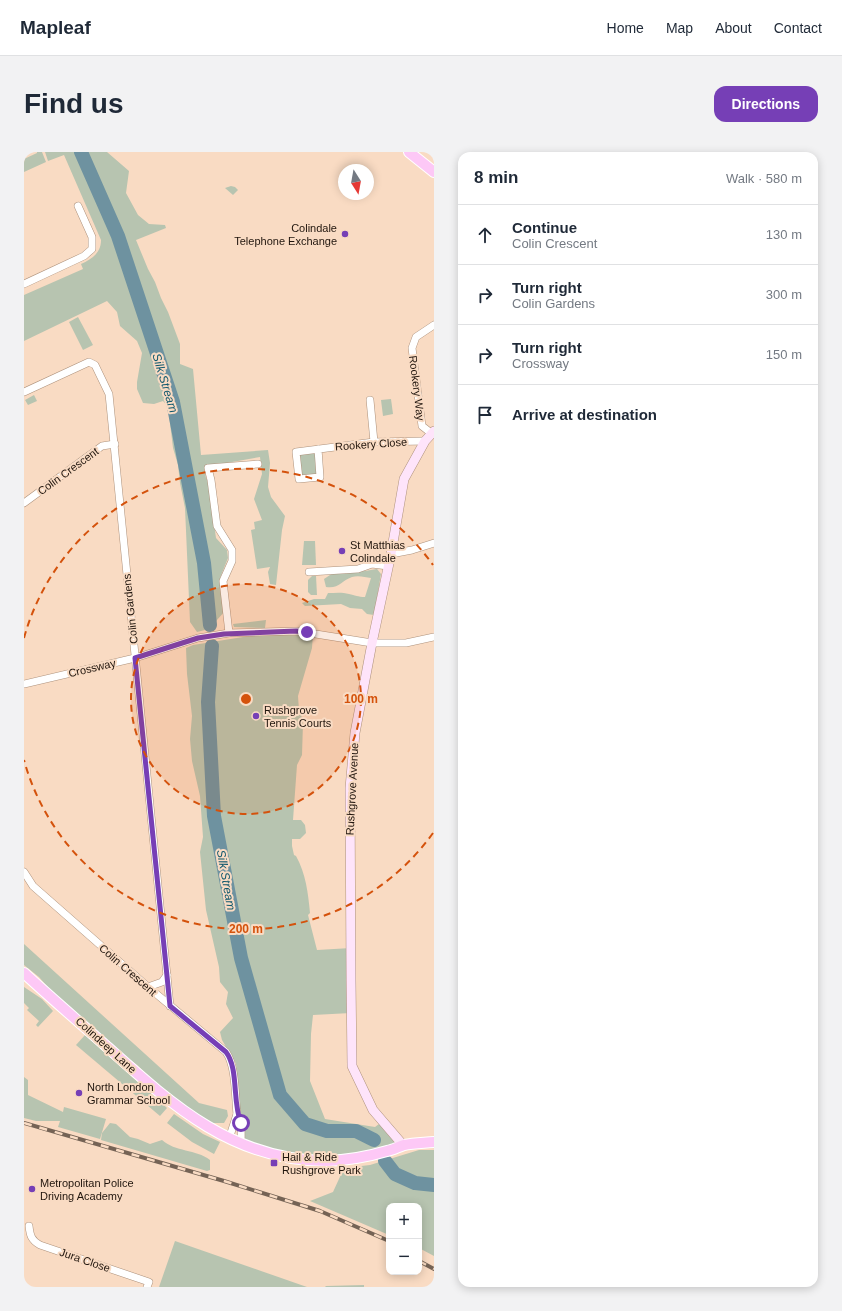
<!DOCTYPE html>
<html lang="en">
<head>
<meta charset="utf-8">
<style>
	body { margin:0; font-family:Helvetica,sans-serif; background:#f2f2f3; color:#1f2937 }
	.controls { position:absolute; right:12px; bottom:12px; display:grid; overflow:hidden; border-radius:8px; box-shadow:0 2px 10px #0003 }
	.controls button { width:36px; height:36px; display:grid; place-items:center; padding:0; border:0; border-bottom:1px solid #e0e1e3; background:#fff; color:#1f2937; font:20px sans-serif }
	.compass { position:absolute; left:314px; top:12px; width:36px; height:36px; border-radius:50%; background:#fff; box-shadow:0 2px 10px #0003; rotate:169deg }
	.stop { position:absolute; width:12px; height:12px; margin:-9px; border:3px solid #763fb6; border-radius:50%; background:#fff }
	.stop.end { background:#763fb6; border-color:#fff; box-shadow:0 1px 4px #0008 }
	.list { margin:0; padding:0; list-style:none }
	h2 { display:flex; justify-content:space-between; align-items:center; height:52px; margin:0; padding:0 16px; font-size:17px }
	h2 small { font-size:13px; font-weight:400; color:#747a83 }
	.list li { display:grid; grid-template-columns:26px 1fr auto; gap:12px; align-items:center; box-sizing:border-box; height:60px; padding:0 16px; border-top:1px solid #e0e1e3 }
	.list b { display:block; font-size:15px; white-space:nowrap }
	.list p { margin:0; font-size:13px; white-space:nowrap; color:#747a83 }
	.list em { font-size:13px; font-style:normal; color:#747a83 }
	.icon { flex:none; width:22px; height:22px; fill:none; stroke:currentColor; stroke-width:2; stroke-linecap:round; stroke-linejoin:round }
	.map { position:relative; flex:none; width:410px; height:1135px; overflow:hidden; border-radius:12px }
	header { display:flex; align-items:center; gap:24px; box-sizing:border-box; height:56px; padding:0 20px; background:#fff; border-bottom:1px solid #e0e1e3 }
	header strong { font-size:19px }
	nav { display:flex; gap:22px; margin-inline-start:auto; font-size:14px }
	.intro { display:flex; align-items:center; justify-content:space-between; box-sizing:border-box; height:96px; padding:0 24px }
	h1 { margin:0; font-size:28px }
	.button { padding:10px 18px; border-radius:12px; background:#763fb6; color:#fff; font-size:14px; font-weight:700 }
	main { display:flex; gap:24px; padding:0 24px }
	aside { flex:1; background:#fff; border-radius:12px; box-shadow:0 2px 10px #0003 }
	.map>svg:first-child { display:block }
	.green { fill:#b7c4b0 }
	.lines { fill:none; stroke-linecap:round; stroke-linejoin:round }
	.river { stroke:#6e92a0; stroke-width:14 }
	.street-casing { stroke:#ae927c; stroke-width:8 }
	.secondary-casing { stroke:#ae927c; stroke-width:10 }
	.primary-casing { stroke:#fff; stroke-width:12 }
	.street { stroke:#fff; stroke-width:7 }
	.secondary { stroke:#fee4fa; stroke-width:9 }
	.primary { stroke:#fdc8f6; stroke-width:10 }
	.rail-casing { stroke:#756355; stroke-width:4 }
	.rail { stroke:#f9dbc3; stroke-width:2.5; stroke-dasharray:8; stroke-linecap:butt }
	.route { stroke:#763fb6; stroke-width:5 }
	.ring { fill:none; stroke:#d4520c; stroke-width:2; stroke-dasharray:7 5 }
	.poi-dot { fill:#763fb6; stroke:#f9dbc3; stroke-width:1.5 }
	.labels { text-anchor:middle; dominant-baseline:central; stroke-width:4; stroke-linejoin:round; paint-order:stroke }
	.poi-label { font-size:11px; fill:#20150d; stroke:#f9dbc3; text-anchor:start }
	.street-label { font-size:11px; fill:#20150d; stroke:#f9dbc3 }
	.water-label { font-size:12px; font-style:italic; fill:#0e576d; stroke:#f9dbc3 }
	.centre { fill:#d4520c; stroke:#f9dbc3; stroke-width:2 }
	.ring-label { font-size:12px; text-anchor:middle; font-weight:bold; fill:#d4520c; stroke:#f9dbc3; stroke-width:4; stroke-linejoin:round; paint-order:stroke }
</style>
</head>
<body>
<header>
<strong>Mapleaf</strong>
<nav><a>Home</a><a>Map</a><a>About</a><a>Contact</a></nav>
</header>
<div class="intro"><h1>Find us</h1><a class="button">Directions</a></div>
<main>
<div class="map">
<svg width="410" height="1135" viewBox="0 0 410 1135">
	<rect width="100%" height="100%" fill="#f9dbc3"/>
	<g class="green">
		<polygon points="13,0 18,0 22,10 0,20 0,7 13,1"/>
		<path d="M21 0H83L105 19 102 41 114 63 125 72 141 73 142 76 112 88 124 117 131 130 137 146 144 160 156 192V212L169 217 177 303 244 298 246 311 244 335 247 345 261 364 258 378 252 433 246 432 244 420 246 415 233 417 227 378 231 377 230 370 238 368 230 347 238 322 236 305 180 315 182 326 184 329 192 386 203 398 204 406 196 426 201 459 185 477 173 480 166 470 161 356 156 331 154 313 149 296 144 255 139 249 130 252 119 251 113 237V230L118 201 113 189 96 174 93 160 83 149 0 189V143L59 117 57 112C68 107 77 101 77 88L40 3 24 9Z"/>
		<polygon points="207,34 211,35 214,38 209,43 201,36"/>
		<polygon points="54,165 69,193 59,198 45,170"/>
		<polygon points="10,243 13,249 4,253 1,248"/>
		<polygon points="367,247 369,262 359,264 357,248"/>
		<polygon points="292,300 294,323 277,325 274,302"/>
		<polygon points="280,389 291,389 292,413 278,413"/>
		<path d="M353 417 357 422 350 463 343 462 338 457 326 456 317 452 281 454 278 451 290 447H301L304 441C311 441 318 440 325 442 331 443 334 445 341 445L347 426C341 425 334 423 328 425 317 429 315 437 302 435L300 427 309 421 341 419Z"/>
		<polygon points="288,424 292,424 293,443 287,443 284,440 284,428"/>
		<polygon points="242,468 241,476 210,475 209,472"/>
		<path d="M273 479 289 482 288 496 274 544 275 558H276L279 571 278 603 273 613 269 668H277L281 673 282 681 276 687H268V694L270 703 272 704C282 722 284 741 286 761L284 763 293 798 327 796V861L289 863 287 882 286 929 301 967 351 975 359 969 379 993 338 1007 264 1005 225 990 217 984 212 912 198 888 196 880 209 866 202 852 204 840 196 830 195 815 182 758 176 700 179 685 176 644 168 609 166 587 168 564 163 522 162 496 169 493 219 485Z"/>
		<polygon points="0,792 175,951 203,958 204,964 200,971 184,971 159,956 113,913 72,881 34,847 15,825 0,813"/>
		<polygon points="0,835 18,847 29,859 14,875 12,873 15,869 3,858 5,856 0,851"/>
		<polygon points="61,883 143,956 136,964 52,893"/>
		<polygon points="0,925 4,928 4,943 39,960 40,955 82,967 76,987 34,975 36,969 12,969 0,966"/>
		<polygon points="150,962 179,982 196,990 190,1002 168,990 143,971"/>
		<path d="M86 971 92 972 106 985 114 987 126 992 138 988C151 1000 172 997 186 1008V1018L183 1019 77 988 78 981Z"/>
		<polygon points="395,998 410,998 410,1104 395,1096 395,1054 365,1054 365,1083 286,1049 309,1040 320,1016 346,1013"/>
		<polygon points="151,1089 283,1135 135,1135"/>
		<polygon points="340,1133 340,1135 301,1135 302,1134"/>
	</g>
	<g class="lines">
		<g class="river">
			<polyline points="57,0 94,84 149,250 180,411 186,473"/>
			<polyline points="188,494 184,550 190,664 217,806 256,943 281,972 303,979 332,979 350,988"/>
			<polyline points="361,1009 371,1022 391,1031 410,1033"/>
		</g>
		<defs>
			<g id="street">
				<polyline points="0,132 60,104 68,97 68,85 54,54"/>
				<polyline points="0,240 65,210 71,213 85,242 146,854"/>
				<polyline points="346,248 350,290"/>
				<polyline points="407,281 398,274 388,196 392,185 410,173"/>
				<polyline points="294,297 296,325 275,327 272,300 350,290 401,289"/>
				<polyline points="0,351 78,294 91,292"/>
				<polyline points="367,402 388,398 410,391"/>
				<polyline points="285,420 334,417 348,412 364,414"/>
				<polyline points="205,481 199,429 208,409 208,398 193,374 187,328 184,316 234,312"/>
				<polyline points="0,532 111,506 174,486 205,481 273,479 348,491 382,491 410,485"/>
				<path d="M0 720 9 734 124 835 202 900C212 914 211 944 213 962"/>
				<polyline points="124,835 138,830 143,823"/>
				<path d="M205 987 213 962C217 972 219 981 216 992"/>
				<path d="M5 1074C6 1083 7 1088 16 1093L125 1130 123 1135"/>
			</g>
			<polyline id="secondary" points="379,993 349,958 328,914 327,828 326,636 331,581 348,491 367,402 380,327 401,289 410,279"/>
			<g id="primary">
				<polyline points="385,0 410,20"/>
				<path d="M0 821C27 846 54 869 81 893 148 953 209 1009 303 1009 324 1008 343 1005 363 999 369 998 374 995 380 993 390 991 400 991 410 990"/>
			</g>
		</defs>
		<use href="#street" class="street-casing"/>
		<use href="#secondary" class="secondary-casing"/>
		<use href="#primary" class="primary-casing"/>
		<use href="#street" class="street"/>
		<use href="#secondary" class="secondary"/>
		<use href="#primary" class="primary"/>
		<defs>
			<g id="rail">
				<polyline points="0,971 200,1029 296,1059 365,1089"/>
				<polyline points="395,1109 410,1117"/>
			</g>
		</defs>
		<use href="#rail" class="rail-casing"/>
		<use href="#rail" class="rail"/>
	</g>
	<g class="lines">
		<path class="route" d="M217 971C208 950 215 917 202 900L146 854 111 506 174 486 200 482 272 479 283 480"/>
	</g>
	<circle cx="222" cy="547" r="115" fill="#d4520c" fill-opacity=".12"/>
	<g class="ring">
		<circle cx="222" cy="547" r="115"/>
		<path d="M409 681A230 230 0 0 1 0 608M0 486A230 230 0 0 1 409 413"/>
	</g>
	<g class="poi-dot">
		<circle cx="321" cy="82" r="4"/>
		<circle cx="318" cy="399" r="4"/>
		<circle cx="232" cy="564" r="4"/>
		<circle cx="55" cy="941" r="4"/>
		<rect x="246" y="1007" width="8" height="8" rx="2"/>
		<circle cx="8" cy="1037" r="4"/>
	</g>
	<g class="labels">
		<g class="poi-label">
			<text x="313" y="76" text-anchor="end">Colindale<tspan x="313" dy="13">Telephone Exchange</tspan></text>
			<text x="326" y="393">St Matthias<tspan x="326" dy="13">Colindale</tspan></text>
			<text x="240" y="558">Rushgrove<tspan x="240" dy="13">Tennis Courts</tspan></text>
			<text x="63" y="935">North London<tspan x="63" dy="13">Grammar School</tspan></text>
			<text x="258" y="1005">Hail &amp; Ride<tspan x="258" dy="13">Rushgrove Park</tspan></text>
			<text x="16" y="1031">Metropolitan Police<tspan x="16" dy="13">Driving Academy</tspan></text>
		</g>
		<g class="street-label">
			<text transform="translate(393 236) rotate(83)">Rookery Way</text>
			<text transform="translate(347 292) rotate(-4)">Rookery Close</text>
			<text transform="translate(44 319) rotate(-36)">Colin Crescent</text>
			<text transform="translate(106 457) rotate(-96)">Colin Gardens</text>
			<text transform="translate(68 516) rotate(-13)">Crossway</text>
			<text transform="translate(328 637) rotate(-87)">Rushgrove Avenue</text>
			<text transform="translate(104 818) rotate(41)">Colin Crescent</text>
			<text transform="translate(82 893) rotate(42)">Colindeep Lane</text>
			<text transform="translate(61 1108) rotate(19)">Jura Close</text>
		</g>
		<g class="water-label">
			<text transform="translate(141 231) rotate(73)">Silk Stream</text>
			<text transform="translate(202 728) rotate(80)">Silk Stream</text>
		</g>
	</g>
	<circle cx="222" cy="547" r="6" class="centre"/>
	<g class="ring-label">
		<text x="337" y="551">100 m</text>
		<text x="222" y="781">200 m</text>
	</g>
</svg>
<div class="controls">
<button>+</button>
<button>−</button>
</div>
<svg class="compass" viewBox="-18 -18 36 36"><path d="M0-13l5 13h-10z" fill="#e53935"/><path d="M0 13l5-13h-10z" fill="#747a83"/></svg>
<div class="stop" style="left:217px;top:971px"></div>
<div class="stop end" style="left:283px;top:480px"></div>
</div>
<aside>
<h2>8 min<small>Walk · 580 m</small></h2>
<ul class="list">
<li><svg class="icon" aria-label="ahead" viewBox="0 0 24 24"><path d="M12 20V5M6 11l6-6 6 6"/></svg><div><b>Continue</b><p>Colin Crescent</p></div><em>130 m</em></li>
<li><svg class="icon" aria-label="right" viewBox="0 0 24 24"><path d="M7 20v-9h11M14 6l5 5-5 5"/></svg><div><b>Turn right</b><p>Colin Gardens</p></div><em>300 m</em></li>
<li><svg class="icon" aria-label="right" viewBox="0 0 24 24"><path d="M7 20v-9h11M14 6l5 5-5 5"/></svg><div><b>Turn right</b><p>Crossway</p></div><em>150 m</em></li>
<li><svg class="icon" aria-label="arrive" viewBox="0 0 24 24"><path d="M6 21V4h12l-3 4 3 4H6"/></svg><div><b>Arrive at destination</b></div></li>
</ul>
</aside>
</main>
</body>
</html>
